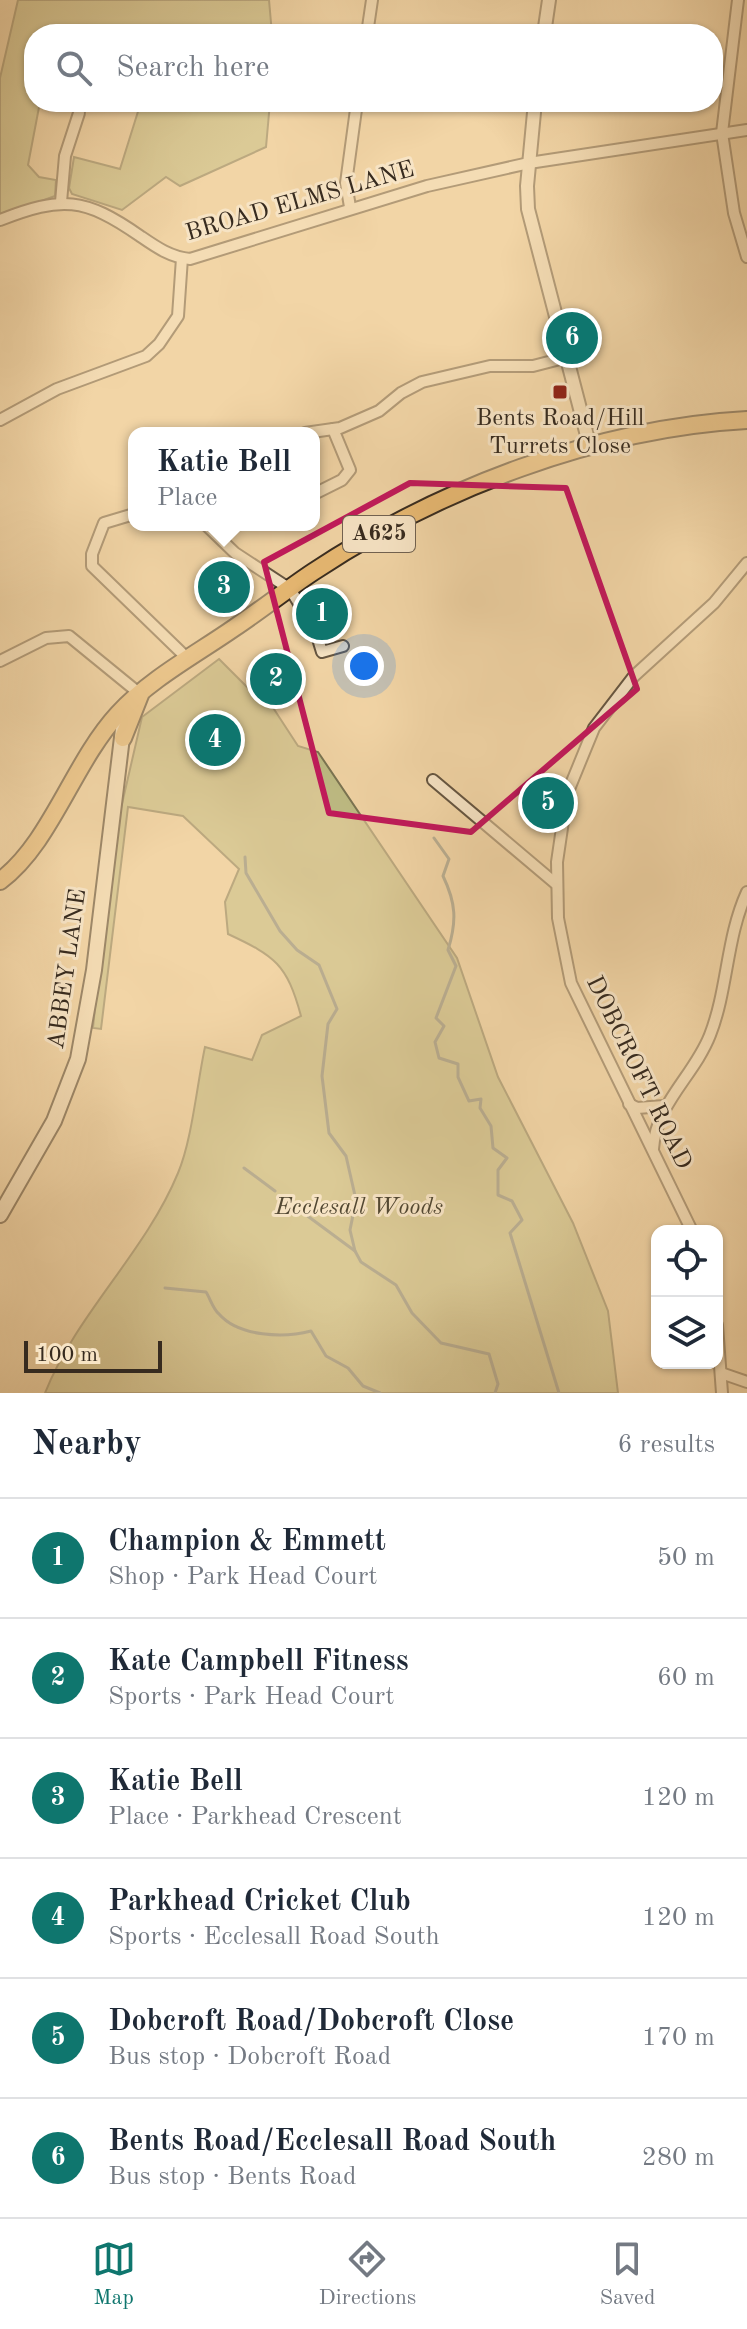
<!DOCTYPE html>
<html lang="en">
<head>
<meta charset="utf-8">
<style>
	body { margin:0; font-family:"Old Standard TT",serif; background:#f6f6f7; color:#1f2937 }
	.controls { position:absolute; right:24px; bottom:24px; display:grid; overflow:hidden; border-radius:16px; box-shadow:0 2px 6px #0004 }
	.controls button { width:72px; height:72px; display:grid; place-items:center; padding:0; border:0; border-bottom:2px solid #e0e1e3; background:#fff; color:#1f2937; font:40px sans-serif }
	.scale { position:absolute; left:24px; bottom:20px; width:138px; box-sizing:border-box; padding-left:8px; border:4px solid #372b1f; border-top:0; font-size:22px; line-height:28px; white-space:nowrap; color:#372b1f; -webkit-text-stroke:6px #f7e4c5; paint-order:stroke }
	.you { position:absolute; left:364px; top:666px; width:28px; height:28px; margin:-20px; border:6px solid #fff; border-radius:50%; background:#1a73e8; box-shadow:0 0 0 12px #1a73e833 }
	.badge { display:grid; place-items:center; width:52px; height:52px; border-radius:50%; background:#0f766e; color:#fff; font-size:26px; font-weight:700 }
	.pin { position:absolute; translate:-50% -50%; border:4px solid #fff; box-shadow:0 2px 8px #0006 }
	.popup { position:absolute; left:128px; top:427px; width:192px; height:104px; box-sizing:border-box; display:grid; place-content:center; border-radius:16px; background:#fff; filter:drop-shadow(0 2px 6px #0005); font-size:26px; white-space:nowrap; color:#747a83 }
	.popup b { font-size:30px; color:#1f2937 }
	.popup::after { content:''; position:absolute; left:50%; top:100%; margin-left:-16px; border:16px solid transparent; border-top-color:#fff }
	.list { margin:0; padding:0; list-style:none }
	h2 { display:flex; justify-content:space-between; align-items:center; height:104px; margin:0; padding:0 32px; font-size:34px }
	h2 small { font-size:26px; font-weight:400; color:#747a83 }
	.list li { display:grid; grid-template-columns:52px 1fr auto; gap:24px; align-items:center; box-sizing:border-box; height:120px; padding:0 32px; border-top:2px solid #e0e1e3 }
	.list b { display:block; font-size:30px; white-space:nowrap }
	.list p { margin:0; font-size:26px; white-space:nowrap; color:#747a83 }
	.list em { font-size:26px; font-style:normal; color:#747a83 }
	.icon { flex:none; width:44px; height:44px; fill:none; stroke:currentColor; stroke-width:2; stroke-linecap:round; stroke-linejoin:round }
	.map { position:relative; flex:none; width:747px; height:1393px; overflow:hidden }
	.search { position:absolute; background:#fff; box-shadow:0 2px 6px #0004; left:24px; right:24px; top:24px; height:88px; display:flex; align-items:center; gap:20px; box-sizing:border-box; padding:0 28px; border-radius:32px; color:#747a83; font-size:30px }
	.sheet { height:824px; background:#fff }
	nav { display:flex; justify-content:space-around; align-items:center; box-sizing:border-box; height:112px; border-top:2px solid #e0e1e3; background:#fff; font-size:22px; color:#747a83 }
	nav a { display:grid; justify-items:center; gap:4px }
	nav .on { color:#0f766e }
	.map>svg:first-child { display:block }
	.green { fill:#bebc84; stroke:#7a7452; stroke-width:2 }
	.lines { fill:none; stroke-linecap:round; stroke-linejoin:round }
	.stream { stroke:#777e78; stroke-width:3 }
	.minor-casing { stroke:#665641; stroke-width:14 }
	.tertiary-casing { stroke:#665641; stroke-width:16 }
	.secondary-casing { stroke:#372b1f; stroke-width:18 }
	.primary-casing { stroke:#372b1f; stroke-width:20 }
	.minor { stroke:#f7e4c5; stroke-width:10 }
	.tertiary { stroke:#f7e4c5; stroke-width:12 }
	.secondary { stroke:#f7e4c5; stroke-width:14 }
	.primary { stroke:#e9ba73; stroke-width:16 }
	.marked { fill:none; stroke:#c2185b; stroke-width:6; stroke-linejoin:round }
	.poi-dot { fill:#8f2418; stroke:#f7e4c5; stroke-width:3 }
	.labels { text-anchor:middle; dominant-baseline:central; stroke-width:6; stroke-linejoin:round; paint-order:stroke }
	.shield { fill:#f7e4c5; stroke:#716251; stroke-width:2 }
	.shield-label { font-size:22px; font-weight:bold; fill:#372b1f }
	.street-label { font-size:24px; fill:#372b1f; stroke:#f7e4c5 }
	.poi-label { font-size:24px; fill:#372b1f; stroke:#f7e4c5 }
	.park-label { font-size:24px; font-style:italic; fill:#524833; stroke:#f7e4c5 }
</style>
</head>
<body>
<div class="map">
<svg width="747" height="1393" viewBox="0 0 747 1393">
	<rect width="100%" height="100%" fill="#f2d5a6"/>
	<filter id="stains"><feTurbulence type="fractalNoise" baseFrequency=".0025" numOctaves="4"/><feColorMatrix values="0 0 0 0 .2 0 0 0 0 .09 0 0 0 0 .02 0 0 0 .5 -.17"/></filter>
	<radialGradient id="worn" r=".72"><stop offset=".6" stop-color="#630" stop-opacity="0"/><stop offset="1" stop-color="#630" stop-opacity=".3"/></radialGradient>
	<g class="green">
		<polygon points="18,0 269,0 272,34 34,34 34,102 40,102 28,165 39,177 56,180 55,196 0,216 0,78"/>
		<polygon points="141,102 270,102 266,147 180,186 166,177 122,210 72,194 69,188 74,157 120,169"/>
		<path d="M219 659 260 700H268L298 746 318 752 457 958 498 1077 573 1223 608 1311 618 1393H45C77 1313 145 1253 178 1173 192 1140 197 1084 205 1047L252 1060 262 1035 301 1016C287 964 275 956 228 934L225 902 239 869 183 816 128 807 101 1029 93 1028 110 856 142 717Z"/>
	</g>
	<g class="lines">
		<g class="stream">
			<path d="M434 838 449 859 443 876C456 903 457 921 448 950L456 966 436 1018 444 1026 435 1042 439 1058 458 1064V1077L469 1101 481 1099 480 1108 491 1126 493 1148 507 1158 498 1170V1195L512 1201 522 1220 510 1233 559 1393"/>
			<polyline points="245,857 246,873 280,931 297,950 319,965 337,1009 328,1024 322,1076 329,1133 346,1156 356,1200 350,1230 355,1251 361,1262 396,1285 412,1313 441,1343 489,1354 498,1384 495,1393"/>
			<polyline points="244,1168 275,1191"/>
			<polyline points="294,1206 355,1251"/>
			<path d="M165 1288 206 1292C210 1298 213 1309 219 1314 239 1337 284 1338 311 1331L326 1356 348 1368 363 1386 380 1393"/>
		</g>
		<defs>
			<g id="minor">
				<polyline points="738,0 722,133 734,213 747,257"/>
				<polyline points="367,34 372,0"/>
				<polyline points="61,202 65,156 79,113"/>
				<polyline points="350,207 346,183 357,102"/>
				<path d="M0 220C62 196 84 197 140 236 156 247 170 257 190 259L427 186 529 163 747 130"/>
				<polyline points="0,420 57,389 146,356 159,344 178,316 182,258"/>
				<polyline points="305,433 340,428 379,411 401,393 422,382 490,366 533,366 564,358"/>
				<polyline points="314,494 342,480 350,470 333,429"/>
				<polyline points="134,514 104,523 92,554 92,566 189,660"/>
				<polyline points="206,525 235,553 290,589 315,629 322,652 343,646"/>
				<polyline points="0,661 46,638 69,636 140,694"/>
				<polyline points="433,780 555,883"/>
				<polyline points="629,1104 637,1108 664,1106"/>
				<path d="M653 1149C656 1103 694 1076 710 1035 728 989 726 938 747 892"/>
				<polyline points="692,1231 571,983 558,918 557,862 567,794 594,728 634,676 714,603 747,563"/>
				<polyline points="717,1325 722,1393"/>
				<polyline points="721,1373 747,1382"/>
			</g>
			<g id="tertiary">
				<polyline points="544,34 549,0"/>
				<polyline points="535,102 527,186 528,209 590,447"/>
			</g>
			<polyline id="secondary" points="0,1215 54,1121 78,1059 94,970 123,729"/>
			<g id="primary">
				<polyline points="123,738 140,695"/>
				<path d="M0 881C51 843 73 763 118 714 150 679 195 655 234 628 261 610 286 590 313 572 438 489 597 428 747 420"/>
			</g>
		</defs>
		<use href="#minor" class="minor-casing"/>
		<use href="#tertiary" class="tertiary-casing"/>
		<use href="#secondary" class="secondary-casing"/>
		<use href="#primary" class="primary-casing"/>
		<use href="#minor" class="minor"/>
		<use href="#tertiary" class="tertiary"/>
		<use href="#secondary" class="secondary"/>
		<use href="#primary" class="primary"/>
	</g>
	<path d="M0 0H747V1393H0ZM410 483 566 488 637 689 471 832 329 813 264 562Z" fill="#f2d5a6" fill-opacity=".55" fill-rule="evenodd"/>
	<path class="marked" d="M410 483 566 488 637 689 471 832 329 813 264 562Z"/>
	<rect class="poi-dot" x="552" y="384" width="16" height="16" rx="4"/>
	<g class="labels">
		<rect class="shield" x="343" y="516" width="72" height="36" rx="6"/>
		<g class="shield-label">
			<text x="379" y="534">A625</text>
		</g>
		<g class="street-label">
			<text transform="translate(300 202) rotate(-16)">BROAD ELMS LANE</text>
			<text transform="translate(68 969) rotate(-82)">ABBEY LANE</text>
			<text transform="translate(638 1073) rotate(64)">DOBCROFT ROAD</text>
		</g>
		<g class="poi-label">
			<text x="560" y="419">Bents Road/Hill<tspan x="560" dy="28">Turrets Close</tspan></text>
		</g>
		<g class="park-label">
			<text x="359" y="1208">Ecclesall Woods</text>
		</g>
	</g>
	<rect width="100%" height="100%" filter="url(#stains)"/>
	<rect width="100%" height="100%" fill="url(#worn)"/>
</svg>
<div class="controls">
<button><svg class="icon" aria-label="locate" viewBox="0 0 24 24"><circle cx="12" cy="12" r="6"/><path d="M12 2v4M12 18v4M2 12h4M18 12h4"/></svg></button>
<button><svg class="icon" aria-label="layers" viewBox="0 0 24 24"><path d="M12 4l9 5-9 5-9-5zM3 14l9 5 9-5"/></svg></button>
</div>
<div class="scale">100 m</div>
<div class="you"></div>
<div class="pin badge" style="left:322px;top:614px">1</div>
<div class="pin badge" style="left:276px;top:679px">2</div>
<div class="pin badge" style="left:224px;top:587px">3</div>
<div class="popup"><b>Katie Bell</b>Place</div>
<div class="pin badge" style="left:215px;top:740px">4</div>
<div class="pin badge" style="left:548px;top:803px">5</div>
<div class="pin badge" style="left:572px;top:338px">6</div>
<div class="search"><svg class="icon" aria-label="search" viewBox="0 0 24 24"><circle cx="10" cy="10" r="6"/><path d="M15 15l6 6"/></svg>Search here</div>
</div>
<section class="sheet">
<h2>Nearby<small>6 results</small></h2>
<ul class="list">
<li><span class="badge">1</span><div><b>Champion &amp; Emmett</b><p>Shop · Park Head Court</p></div><em>50 m</em></li>
<li><span class="badge">2</span><div><b>Kate Campbell Fitness</b><p>Sports · Park Head Court</p></div><em>60 m</em></li>
<li><span class="badge">3</span><div><b>Katie Bell</b><p>Place · Parkhead Crescent</p></div><em>120 m</em></li>
<li><span class="badge">4</span><div><b>Parkhead Cricket Club</b><p>Sports · Ecclesall Road South</p></div><em>120 m</em></li>
<li><span class="badge">5</span><div><b>Dobcroft Road/Dobcroft Close</b><p>Bus stop · Dobcroft Road</p></div><em>170 m</em></li>
<li><span class="badge">6</span><div><b>Bents Road/Ecclesall Road South</b><p>Bus stop · Bents Road</p></div><em>280 m</em></li>
</ul>
</section>
<nav>
<a class="on"><svg class="icon" aria-label="map" viewBox="0 0 24 24"><path d="M3 6l6-2 6 2 6-2v14l-6 2-6-2-6 2zM9 4v14M15 6v14"/></svg>Map</a>
<a><svg class="icon" aria-label="directions" viewBox="0 0 24 24"><path d="M12 3l9 9-9 9-9-9zM9 14v-3h6M13 9l2 2-2 2"/></svg>Directions</a>
<a><svg class="icon" aria-label="saved" viewBox="0 0 24 24"><path d="M7 4h10v16l-5-4-5 4z"/></svg>Saved</a>
</nav>
</body>
</html>
